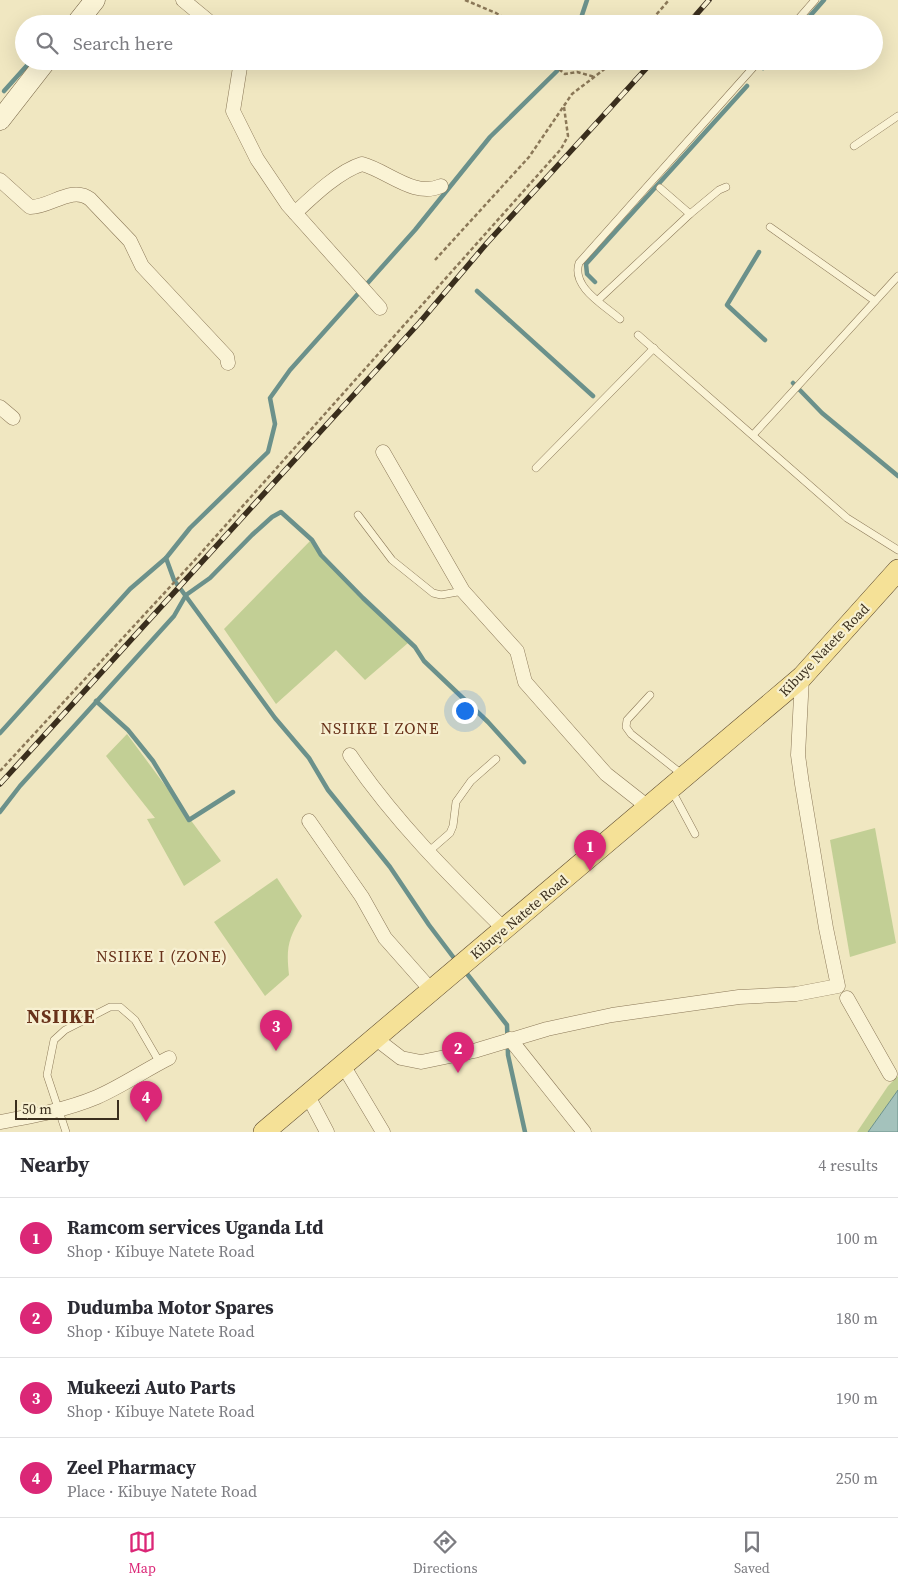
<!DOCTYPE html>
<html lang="en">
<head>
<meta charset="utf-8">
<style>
	body { margin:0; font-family:"Source Serif 4",serif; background:#f7f7f7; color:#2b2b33 }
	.scale { position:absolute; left:15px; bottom:12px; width:104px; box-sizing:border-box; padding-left:5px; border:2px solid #3a2e1d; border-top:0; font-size:14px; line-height:18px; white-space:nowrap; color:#3a2e1d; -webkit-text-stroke:4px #f7f0d1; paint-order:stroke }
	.you { position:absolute; left:464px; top:710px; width:18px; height:18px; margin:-12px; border:4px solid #fff; border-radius:50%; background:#1a73e8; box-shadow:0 0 0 8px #1a73e833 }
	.badge { display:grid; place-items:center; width:32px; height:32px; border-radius:50%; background:#db2777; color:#fff; font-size:16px; font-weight:700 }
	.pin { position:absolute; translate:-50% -41px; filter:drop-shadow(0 1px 2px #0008) }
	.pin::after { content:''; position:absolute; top:26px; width:18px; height:15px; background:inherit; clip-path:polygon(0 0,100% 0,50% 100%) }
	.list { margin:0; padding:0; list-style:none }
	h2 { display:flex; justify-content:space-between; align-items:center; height:65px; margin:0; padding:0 20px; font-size:21px }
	h2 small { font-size:16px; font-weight:400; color:#7c7c81 }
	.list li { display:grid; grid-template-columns:32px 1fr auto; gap:15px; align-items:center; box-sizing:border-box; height:80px; padding:0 20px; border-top:1px solid #e1e1e2 }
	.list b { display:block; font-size:19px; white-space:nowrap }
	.list p { margin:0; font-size:16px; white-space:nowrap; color:#7c7c81 }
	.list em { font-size:16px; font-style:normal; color:#7c7c81 }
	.icon { flex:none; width:28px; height:28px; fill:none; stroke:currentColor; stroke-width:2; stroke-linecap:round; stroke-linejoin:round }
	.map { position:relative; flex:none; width:898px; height:1132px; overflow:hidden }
	.search { position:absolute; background:#fff; box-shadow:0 5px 20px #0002; left:15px; right:15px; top:15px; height:55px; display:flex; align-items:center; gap:12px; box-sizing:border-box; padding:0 18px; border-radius:28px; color:#7c7c81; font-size:19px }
	.sheet { height:385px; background:#fff }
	nav { display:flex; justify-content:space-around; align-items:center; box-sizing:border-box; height:70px; border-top:1px solid #e1e1e2; background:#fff; font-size:14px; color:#7c7c81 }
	nav a { display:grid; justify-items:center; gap:2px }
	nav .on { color:#db2777 }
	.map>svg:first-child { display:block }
	.green { fill:#c2cf95 }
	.water { fill:#a4c2bc; stroke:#6b918b }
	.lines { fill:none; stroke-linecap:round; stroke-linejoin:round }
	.stream { stroke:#6b918b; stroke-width:4.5 }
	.lane-casing { stroke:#8b7858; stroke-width:8 }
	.street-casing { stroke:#8b7858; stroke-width:15 }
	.secondary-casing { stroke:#6c593b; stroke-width:21 }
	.primary-casing { stroke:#58452c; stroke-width:22 }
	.path { stroke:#8b7858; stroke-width:2.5; stroke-dasharray:4 2.5; stroke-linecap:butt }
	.lane { stroke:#faf3d5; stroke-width:7 }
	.street { stroke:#faf3d5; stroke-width:14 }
	.secondary { stroke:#faf3d5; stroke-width:20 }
	.primary { stroke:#f5e197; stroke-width:21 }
	.rail-casing { stroke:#3a2e1d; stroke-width:5.5 }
	.rail { stroke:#f7f0d1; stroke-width:4; stroke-dasharray:11; stroke-linecap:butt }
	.labels { text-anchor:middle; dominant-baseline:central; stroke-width:4.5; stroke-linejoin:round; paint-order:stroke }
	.street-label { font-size:14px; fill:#3a2e1d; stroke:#f7f0d1 }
	.quarter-label { font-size:16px; letter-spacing:1px; fill:#68321a; stroke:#f7f0d1 }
	.district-label { font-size:19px; font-weight:bold; letter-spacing:1px; fill:#68321a; stroke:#f7f0d1 }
</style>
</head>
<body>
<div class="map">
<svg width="898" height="1132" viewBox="0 0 898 1132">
	<rect width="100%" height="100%" fill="#f0e7c1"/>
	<g class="green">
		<polygon points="310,541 408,643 365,680 336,650 276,704 224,629"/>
		<polygon points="127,734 221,861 184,886 147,819 155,818 106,756"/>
		<polygon points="875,828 896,943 850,957 830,840"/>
		<path d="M277 878 302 916C288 939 286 948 289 975L265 996 214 922Z"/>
		<polygon points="898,1076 898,1090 868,1132 857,1132 888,1086"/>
	</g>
	<polygon class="water" points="898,1090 898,1132 868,1132"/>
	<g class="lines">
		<g class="stream">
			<polyline points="579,24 587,0"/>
			<polyline points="803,24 824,0"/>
			<polyline points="763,68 769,61"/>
			<polyline points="4,91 31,61"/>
			<polyline points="759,252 727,305 765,340"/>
			<polyline points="595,282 587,274 586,264 747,86"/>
			<polyline points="477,291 593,396"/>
			<polyline points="793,383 822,413 898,476"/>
			<polyline points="166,558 174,580 275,718 309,758 328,790 390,867 429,925 457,962"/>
			<polyline points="96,701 128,730 153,761 189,820 233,792"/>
			<polyline points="0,733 130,589 166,558 190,528 268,452 275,424 270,398 290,370 415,230 490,137 557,71 562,61"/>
			<polyline points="0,812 20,786 174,616 186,595 210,578 252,535 272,517 281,512 312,540 321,555 363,598 415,647 424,661 488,722 524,762"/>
			<polyline points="464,970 507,1025 508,1055 525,1132"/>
		</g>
		<defs>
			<g id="lane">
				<polyline points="794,24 815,0"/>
				<polyline points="854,146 898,116"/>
				<polyline points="660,188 690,214"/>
				<polyline points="770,227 875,301"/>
				<polyline points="598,300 690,214 719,190 726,187"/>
				<path d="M620 319C604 305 571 287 579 263L759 61"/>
				<polyline points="638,335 847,518 898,550"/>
				<polyline points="753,435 898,276"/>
				<polyline points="536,468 654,348"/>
				<polyline points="358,515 392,560 433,593 441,595 463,591"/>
				<polyline points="650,695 627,720 626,727 631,734 683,775"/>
				<polyline points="672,791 695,834"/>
				<polyline points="427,853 450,833 453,826 456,802 471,781 496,759"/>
				<polyline points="66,1132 47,1075 54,1040 65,1030 110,1007 120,1007 135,1020 160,1063"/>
			</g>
			<g id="street">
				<polyline points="183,0 212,24"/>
				<polyline points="241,61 233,111 257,159 288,205 380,308"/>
				<path d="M0 180 30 207C49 208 72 185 90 199L130 241 142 266 227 357 228 363"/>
				<path d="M295 213C312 197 339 171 362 164 388 171 414 198 441 186"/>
				<polyline points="0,407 13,418"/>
				<polyline points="383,452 463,591 517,651 525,682 606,774 648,807"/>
				<path d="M350 755C394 820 449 875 505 930"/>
				<polyline points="309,821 362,897 385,938 431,990"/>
				<polyline points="847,998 890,1074"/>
				<polyline points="375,1038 401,1058 421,1062 474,1051 547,1029 612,1015 739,997 796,994 838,986 826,928 802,784 798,755 802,677"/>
				<polyline points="510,1039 584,1132"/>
				<polyline points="343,1065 383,1132"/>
				<polyline points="307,1094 327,1132"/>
				<path d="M0 1122C33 1116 66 1110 97 1097 122 1086 145 1070 169 1058"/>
			</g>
			<g id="secondary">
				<polyline points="76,24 95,0"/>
				<polyline points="0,120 46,61"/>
			</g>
			<polyline id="primary" points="264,1132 802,677 898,570"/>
		</defs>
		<use href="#lane" class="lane-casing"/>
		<use href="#street" class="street-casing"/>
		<use href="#secondary" class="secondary-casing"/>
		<use href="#primary" class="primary-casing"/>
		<g class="path">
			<polyline points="465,0 496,13 514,24"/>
			<polyline points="648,24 669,0"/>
			<polyline points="549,61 565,74 577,72 595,77"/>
			<polyline points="435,260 529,157 572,94 615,61"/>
			<polyline points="0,771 192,563 561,149 568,136 564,107"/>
		</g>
		<use href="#lane" class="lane"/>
		<use href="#street" class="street"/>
		<use href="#secondary" class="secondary"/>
		<use href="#primary" class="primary"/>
		<defs>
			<g id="rail">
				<polyline points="688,24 709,0"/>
				<polyline points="0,784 420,322 487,243 653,61"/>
			</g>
		</defs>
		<use href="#rail" class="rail-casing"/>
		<use href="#rail" class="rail"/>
	</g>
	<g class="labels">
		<g class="street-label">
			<text transform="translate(824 650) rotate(-46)">Kibuye Natete Road</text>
			<text transform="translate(519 917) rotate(-40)">Kibuye Natete Road</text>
		</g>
		<g class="quarter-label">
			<text x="380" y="728">NSIIKE I ZONE</text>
			<text x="162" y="956">NSIIKE I (ZONE)</text>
		</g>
		<g class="district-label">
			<text x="61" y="1016">NSIIKE</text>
		</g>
	</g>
</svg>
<div class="scale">50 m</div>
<div class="you"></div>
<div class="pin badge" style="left:590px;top:871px">1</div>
<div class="pin badge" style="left:458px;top:1073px">2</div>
<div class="pin badge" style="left:276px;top:1051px">3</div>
<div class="pin badge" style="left:146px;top:1122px">4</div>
<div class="search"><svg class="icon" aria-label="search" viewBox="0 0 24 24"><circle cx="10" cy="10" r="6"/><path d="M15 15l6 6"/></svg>Search here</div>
</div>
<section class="sheet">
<h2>Nearby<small>4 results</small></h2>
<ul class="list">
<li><span class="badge">1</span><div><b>Ramcom services Uganda Ltd</b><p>Shop · Kibuye Natete Road</p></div><em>100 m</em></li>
<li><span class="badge">2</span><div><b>Dudumba Motor Spares</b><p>Shop · Kibuye Natete Road</p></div><em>180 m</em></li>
<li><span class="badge">3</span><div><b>Mukeezi Auto Parts</b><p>Shop · Kibuye Natete Road</p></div><em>190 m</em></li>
<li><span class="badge">4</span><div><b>Zeel Pharmacy</b><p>Place · Kibuye Natete Road</p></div><em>250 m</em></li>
</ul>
</section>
<nav>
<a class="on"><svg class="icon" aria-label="map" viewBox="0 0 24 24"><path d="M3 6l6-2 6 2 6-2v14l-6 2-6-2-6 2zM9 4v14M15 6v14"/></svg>Map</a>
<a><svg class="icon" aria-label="directions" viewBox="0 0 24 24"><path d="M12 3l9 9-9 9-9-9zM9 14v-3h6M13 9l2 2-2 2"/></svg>Directions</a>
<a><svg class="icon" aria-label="saved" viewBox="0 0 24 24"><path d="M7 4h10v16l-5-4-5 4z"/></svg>Saved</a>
</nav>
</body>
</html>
